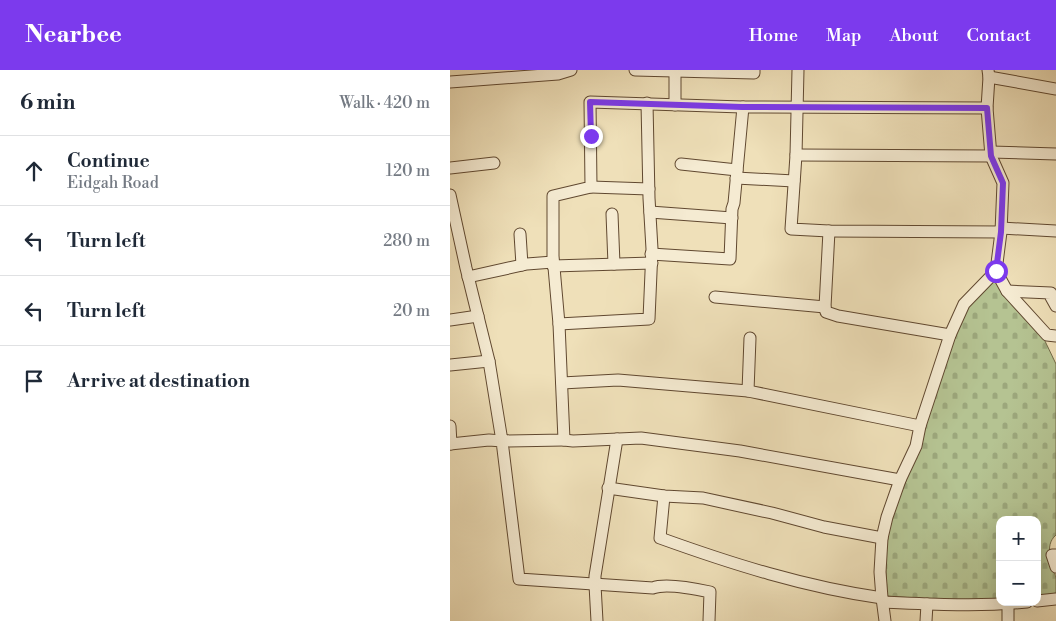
<!DOCTYPE html>
<html lang="en">
<head>
<meta charset="utf-8">
<style>
	body { margin:0; font-family:"Libre Bodoni",serif; background:#f6f6f7; color:#1f2937 }
	.controls { position:absolute; right:15px; bottom:15px; display:grid; overflow:hidden; border-radius:10px; box-shadow:0 5px 20px #0002 }
	.controls button { width:45px; height:45px; display:grid; place-items:center; padding:0; border:0; border-bottom:1px solid #e0e1e3; background:#fff; color:#1f2937; font:25px sans-serif }
	.stop { position:absolute; width:15px; height:15px; margin:-11px; border:4px solid #7c3aed; border-radius:50%; background:#fff }
	.stop.end { background:#7c3aed; border-color:#fff; box-shadow:0 1px 5px #0008 }
	.list { margin:0; padding:0; list-style:none }
	h2 { display:flex; justify-content:space-between; align-items:center; height:65px; margin:0; padding:0 20px; font-size:21px }
	h2 small { font-size:16px; font-weight:400; color:#747a83 }
	.list li { display:grid; grid-template-columns:32px 1fr auto; gap:15px; align-items:center; box-sizing:border-box; height:70px; padding:0 20px; border-top:1px solid #e0e1e3 }
	.list b { display:block; font-size:19px; white-space:nowrap }
	.list p { margin:0; font-size:16px; white-space:nowrap; color:#747a83 }
	.list em { font-size:16px; font-style:normal; color:#747a83 }
	.icon { flex:none; width:28px; height:28px; fill:none; stroke:currentColor; stroke-width:2; stroke-linecap:round; stroke-linejoin:round }
	.map { position:relative; flex:none; width:606px; height:551px; overflow:hidden }
	header { display:flex; align-items:center; gap:30px; box-sizing:border-box; height:70px; padding:0 25px; background:#7c3aed; color:#fff }
	header strong { font-size:24px }
	nav { display:flex; gap:28px; margin-inline-start:auto; font-size:18px }
	main { display:flex }
	aside { flex:1; background:#fff }
	.map>svg:first-child { display:block }
	.cemetery { fill:url(#cemetery-stones); stroke:#736c4a }
	.lines { fill:none; stroke-linecap:round; stroke-linejoin:round }
	.street-casing { stroke:#604830; stroke-width:13 }
	.street { stroke:#f5ebd2; stroke-width:11 }
	.route { stroke:#7c3aed; stroke-width:6 }
</style>
</head>
<body>
<header>
<strong>Nearbee</strong>
<nav><a>Home</a><a>Map</a><a>About</a><a>Contact</a></nav>
</header>
<main>
<aside>
<h2>6 min<small>Walk · 420 m</small></h2>
<ul class="list">
<li><svg class="icon" aria-label="ahead" viewBox="0 0 24 24"><path d="M12 20V5M6 11l6-6 6 6"/></svg><div><b>Continue</b><p>Eidgah Road</p></div><em>120 m</em></li>
<li><svg class="icon" aria-label="left" viewBox="0 0 24 24"><path d="M17 20v-9H6M10 6l-5 5 5 5"/></svg><div><b>Turn left</b></div><em>280 m</em></li>
<li><svg class="icon" aria-label="left" viewBox="0 0 24 24"><path d="M17 20v-9H6M10 6l-5 5 5 5"/></svg><div><b>Turn left</b></div><em>20 m</em></li>
<li><svg class="icon" aria-label="arrive" viewBox="0 0 24 24"><path d="M6 21V4h12l-3 4 3 4H6"/></svg><div><b>Arrive at destination</b></div></li>
</ul>
</aside>
<div class="map">
<svg width="606" height="551" viewBox="0 0 606 551">
	<defs>
		<pattern id="cemetery-stones" width="16" height="16" patternUnits="userSpaceOnUse" patternTransform="scale(1.25)"><rect width="16" height="16" fill="#b5c392"/><path d="M2 7V4a2 2 0 0 1 4 0v3zM10 15v-3a2 2 0 0 1 4 0v3z" fill="#9ca77c"/></pattern>
	</defs>
	<rect width="100%" height="100%" fill="#efe0b9"/>
	<filter id="stains"><feTurbulence type="fractalNoise" baseFrequency=".004" numOctaves="4"/><feColorMatrix values="0 0 0 0 .2 0 0 0 0 .09 0 0 0 0 .02 0 0 0 .5 -.17"/></filter>
	<radialGradient id="worn" r=".72"><stop offset=".6" stop-color="#630" stop-opacity="0"/><stop offset="1" stop-color="#630" stop-opacity=".3"/></radialGradient>
	<path class="cemetery" d="M544 209 594 269 606 294V465C593 476 603 494 606 508 606 513 606 519 606 525L587 527V450H550V531L477 529 437 526 435 484 441 451 495 289 515 243 523 229Z"/>
	<g class="lines">
		<defs>
			<g id="street">
				<polyline points="185,0 304,3 304,0"/>
				<polyline points="348,0 346,85 341,159 379,161 551,162"/>
				<polyline points="538,0 539,7 537,38 541,86 553,113 551,162 546,201 557,221 597,265 606,266"/>
				<polyline points="225,1 225,35"/>
				<polyline points="539,7 606,19"/>
				<polyline points="0,12 108,4 121,0"/>
				<polyline points="541,82 606,84"/>
				<polyline points="346,85 541,86"/>
				<polyline points="231,94 287,100"/>
				<polyline points="0,98 44,93"/>
				<polyline points="286,108 344,111"/>
				<polyline points="141,117 199,119"/>
				<polyline points="0,125 16,198 39,291 52,371 114,370 109,254 103,186 103,126 141,117 140,32 292,37 537,38"/>
				<polyline points="200,142 282,148"/>
				<polyline points="162,144 164,194"/>
				<polyline points="551,158 606,161"/>
				<polyline points="379,161 375,237 376,242 388,246 500,265"/>
				<polyline points="70,164 72,195"/>
				<polyline points="201,184 280,189 282,139 284,133 293,37"/>
				<polyline points="103,196 202,193"/>
				<polyline points="18,207 77,194 103,192"/>
				<polyline points="557,221 601,223 601,227 606,236"/>
				<polyline points="265,227 375,237"/>
				<polyline points="0,250 28,246"/>
				<polyline points="109,254 199,249 202,179 199,128 197,33"/>
				<polyline points="0,295 39,291"/>
				<polyline points="112,313 168,310 298,321 470,356"/>
				<polyline points="298,321 300,268"/>
				<polyline points="0,356 1,374"/>
				<polyline points="114,370 123,371 191,368 290,381 450,410"/>
				<path d="M0 374 39 370 52 371 69 509 203 518C215 513 246 519 260 522L259 551"/>
				<polyline points="158,418 214,426 253,428 322,443 374,457 432,468"/>
				<path d="M214 426 210 468C282 494 355 517 432 528"/>
				<polyline points="606,485 602,485 606,497"/>
				<polyline points="587,531 606,529"/>
				<path d="M433 532C481 534 529 537 577 532"/>
				<polyline points="147,551 145,515 145,506 167,369"/>
				<polyline points="435,551 432,528 430,502 432,468 437,447 450,410 466,376 470,356 500,265 514,234 546,201"/>
				<polyline points="476,551 477,534"/>
				<polyline points="558,551 558,534"/>
			</g>
		</defs>
		<use href="#street" class="street-casing"/>
		<use href="#street" class="street"/>
	</g>
	<g class="lines">
		<polyline class="route" points="141,66 140,32 292,37 537,38 541,86 553,113 551,162 546,201"/>
	</g>
	<rect width="100%" height="100%" filter="url(#stains)"/>
	<rect width="100%" height="100%" fill="url(#worn)"/>
</svg>
<div class="controls">
<button>+</button>
<button>−</button>
</div>
<div class="stop" style="left:546px;top:201px"></div>
<div class="stop end" style="left:141px;top:66px"></div>
</div>
</main>
</body>
</html>
